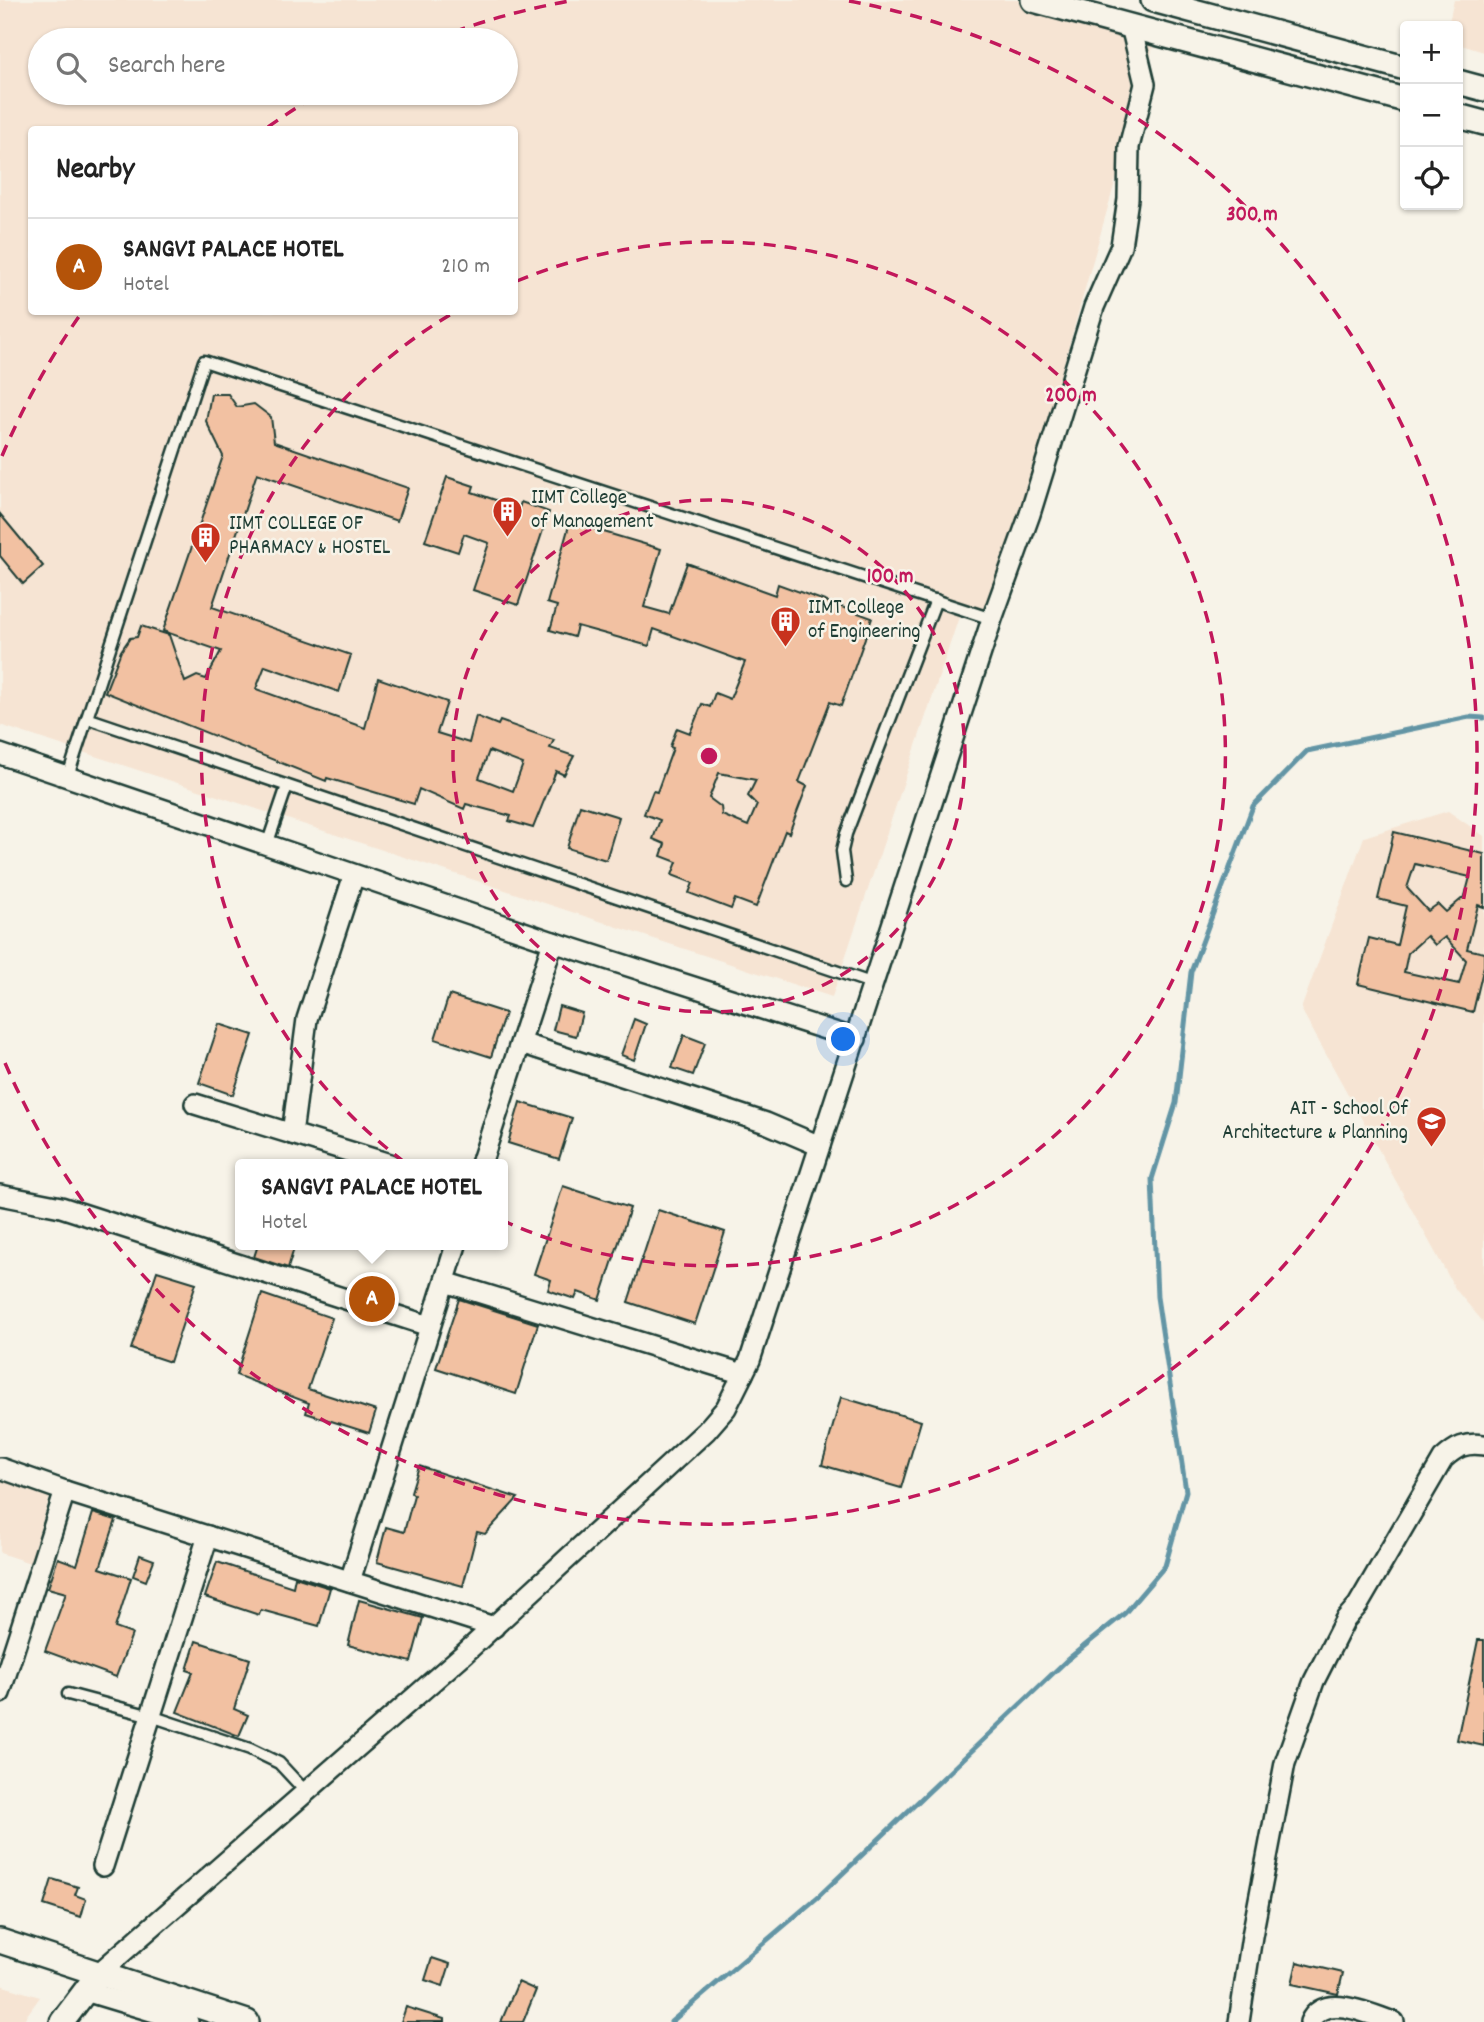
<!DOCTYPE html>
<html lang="en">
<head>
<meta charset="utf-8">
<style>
	body { margin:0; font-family:Dekko,sans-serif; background:#f6f6f6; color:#222 }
	.controls { position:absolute; right:21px; top:21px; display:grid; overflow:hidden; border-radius:7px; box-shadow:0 2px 5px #0004 }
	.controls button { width:63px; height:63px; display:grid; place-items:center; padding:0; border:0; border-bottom:2px solid #e0e0e0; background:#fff; color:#222; font:35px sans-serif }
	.you { position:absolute; left:844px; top:1040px; width:24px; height:24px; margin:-18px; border:5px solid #fff; border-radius:50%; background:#1a73e8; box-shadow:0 0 0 10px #1a73e833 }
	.badge { display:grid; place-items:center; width:46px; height:46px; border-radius:50%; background:#b45309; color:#fff; font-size:23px; font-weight:700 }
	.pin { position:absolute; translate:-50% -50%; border:4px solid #fff; box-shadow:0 2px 7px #0006 }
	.popup { position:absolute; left:235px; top:1159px; width:273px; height:91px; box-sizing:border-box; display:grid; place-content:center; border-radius:7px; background:#fff; filter:drop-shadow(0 2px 5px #0005); font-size:23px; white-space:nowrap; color:#767676 }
	.popup b { font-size:26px; color:#222 }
	.popup::after { content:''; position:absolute; left:50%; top:100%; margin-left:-14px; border:14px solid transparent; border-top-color:#fff }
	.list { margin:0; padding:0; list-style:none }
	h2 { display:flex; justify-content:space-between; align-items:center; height:91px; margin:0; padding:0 28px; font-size:30px }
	h2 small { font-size:23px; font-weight:400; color:#767676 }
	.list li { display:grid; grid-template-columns:46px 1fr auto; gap:21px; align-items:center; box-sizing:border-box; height:98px; padding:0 28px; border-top:2px solid #e0e0e0 }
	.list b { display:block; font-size:26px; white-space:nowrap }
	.list p { margin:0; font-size:23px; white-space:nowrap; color:#767676 }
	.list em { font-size:23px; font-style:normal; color:#767676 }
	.icon { flex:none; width:38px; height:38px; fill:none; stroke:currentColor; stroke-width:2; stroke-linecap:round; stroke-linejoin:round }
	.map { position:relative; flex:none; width:1484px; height:2022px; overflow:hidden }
	.search { position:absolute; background:#fff; box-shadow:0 2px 5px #0004; left:28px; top:28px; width:490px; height:77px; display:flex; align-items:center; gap:18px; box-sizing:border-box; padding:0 24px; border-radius:38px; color:#767676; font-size:26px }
	.panel { position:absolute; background:#fff; box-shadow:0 2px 5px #0004; left:28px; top:126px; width:490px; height:189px; border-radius:7px }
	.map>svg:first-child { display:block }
	.built { fill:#f6e4d3; fill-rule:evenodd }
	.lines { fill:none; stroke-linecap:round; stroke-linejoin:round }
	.stream { stroke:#6395a5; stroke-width:5 }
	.building { fill:#f2c1a2; stroke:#1f3d34; stroke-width:2; fill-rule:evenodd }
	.service-casing { stroke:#1f3d34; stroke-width:15 }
	.minor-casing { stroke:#1f3d34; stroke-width:24 }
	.tertiary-casing { stroke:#1f3d34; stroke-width:28 }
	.service { stroke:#f7f3e8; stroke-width:10 }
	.minor { stroke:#f7f3e8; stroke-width:19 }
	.tertiary { stroke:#f7f3e8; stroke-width:23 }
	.ring { fill:none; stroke:#c2185b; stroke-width:3.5; stroke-dasharray:12 9 }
	.labels { text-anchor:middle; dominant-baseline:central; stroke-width:5; stroke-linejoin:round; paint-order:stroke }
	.poi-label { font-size:21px; fill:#1f3d34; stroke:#f7f3e8; text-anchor:start }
	.centre { fill:#c2185b; stroke:#f7f3e8; stroke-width:3.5 }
	.ring-label { font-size:21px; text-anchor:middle; font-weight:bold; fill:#c2185b; stroke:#f7f3e8; stroke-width:5; stroke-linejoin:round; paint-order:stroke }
</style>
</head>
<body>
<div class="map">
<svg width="1484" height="2022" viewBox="0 0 1484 2022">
	<rect width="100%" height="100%" fill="#f7f3e8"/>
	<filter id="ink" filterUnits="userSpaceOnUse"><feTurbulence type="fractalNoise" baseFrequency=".0143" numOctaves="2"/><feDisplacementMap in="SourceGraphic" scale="14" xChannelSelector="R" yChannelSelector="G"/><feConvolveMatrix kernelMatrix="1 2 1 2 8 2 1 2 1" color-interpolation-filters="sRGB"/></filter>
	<g filter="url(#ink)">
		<g class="built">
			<path d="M0 0H1037L1157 33 992 619 962 608 832 997 0 725ZM40 40H506V93H40ZM32 130H514V312H32Z"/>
			<polygon points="1454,0 1484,0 1484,52 1458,44 1458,26 1448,26"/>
			<polygon points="1448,811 1484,836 1484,1323 1456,1290 1301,1009 1364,837"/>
			<polygon points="0,1480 50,1496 30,1563 0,1553"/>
			<polygon points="0,1985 40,1997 22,2022 0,2022"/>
		</g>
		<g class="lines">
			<polyline class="stream" points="671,2022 819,1896 1067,1660 1125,1613 1165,1566 1186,1491 1157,1297 1152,1179 1176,1103 1191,972 1253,806 1307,751 1469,717 1484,718"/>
		</g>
		<g class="building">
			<path d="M211 394H228L237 407 254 404 271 417 274 442 408 488 397 521 257 473 212 607 351 655 339 692 265 666 256 689 365 728 378 678 447 702 437 733 469 743 476 716 498 725 500 721 554 740 550 748 574 756 564 775 556 771 533 828 509 821 511 816 466 804 464 809 419 789 414 804 327 778 326 781 105 692 121 651 130 638 137 637 141 626 169 635 185 682 197 676 206 679 221 651 163 631 223 456 206 421ZM489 751 523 764 513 791 479 778Z"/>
			<polygon points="447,477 474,486 472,492 519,508 521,502 549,512 518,605 473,590 489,543 464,534 458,552 425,541"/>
			<polygon points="0,514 43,566 23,584 0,556"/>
			<path d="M570 522 661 549 644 607 669 614 687 563 775 595 778 584 872 618 841 706 830 702 799 782 807 786 789 833 785 831 756 907 735 899 731 909 689 893 693 883 672 875 677 862 661 856 665 844 653 839 660 820 644 814 653 791 657 792 673 748 670 747 677 728 690 733 702 704 710 707 715 693 730 699 745 662 654 629 649 646 577 626 574 637 550 630 557 606 547 603ZM719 773 756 780 748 796 757 805 748 826 722 815 721 807 709 798Z"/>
			<polygon points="580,805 619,817 606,860 567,848"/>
			<path d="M1394 832 1484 854V907L1478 905 1467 949 1484 953V966L1473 1012 1358 984 1369 938 1397 945 1406 906 1378 899ZM1415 864 1470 877 1465 896 1446 912 1438 904 1428 911 1407 888ZM1427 936 1435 945 1445 937 1466 960 1459 984 1404 972 1408 953Z"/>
			<polygon points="449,995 505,1013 491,1057 435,1039"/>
			<polygon points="559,1006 582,1013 576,1036 553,1030"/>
			<polygon points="634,1019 646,1024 634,1060 621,1055"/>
			<polygon points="219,1024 253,1035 233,1095 199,1083"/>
			<polygon points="684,1035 705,1043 693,1075 672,1068"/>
			<polygon points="520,1102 572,1118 559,1159 508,1143"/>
			<polygon points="563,1186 630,1208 600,1300 578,1292 575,1299 548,1290 551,1280 534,1274"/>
			<polygon points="658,1210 725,1232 695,1324 628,1302"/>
			<polygon points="258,1245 295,1245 288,1268 254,1257"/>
			<polygon points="157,1271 196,1283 170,1362 131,1349"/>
			<polygon points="262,1294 332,1318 308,1389 376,1411 369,1433 306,1413 309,1403 236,1375"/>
			<polygon points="459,1299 538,1324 516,1394 436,1368"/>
			<polygon points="841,1397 921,1421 901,1488 822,1465"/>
			<polygon points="419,1466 518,1498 485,1534 477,1532 463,1586 377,1562 386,1527 404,1532 414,1495 411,1492"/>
			<polygon points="93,1513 116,1520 100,1568 131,1578 115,1628 132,1634 116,1677 45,1651 66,1593 48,1588 58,1558 77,1565"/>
			<polygon points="140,1555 154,1560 146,1581 133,1576"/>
			<polygon points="217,1562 293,1587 295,1577 330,1588 319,1626 261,1610 259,1615 205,1597"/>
			<polygon points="359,1600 423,1618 411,1662 348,1645"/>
			<polygon points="1478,1640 1484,1640 1484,1746 1457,1740"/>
			<polygon points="196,1641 250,1659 234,1709 248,1715 239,1736 177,1712 193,1672 187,1670"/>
			<polygon points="52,1879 78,1887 75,1895 86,1899 81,1917 44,1905"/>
			<polygon points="432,1958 450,1964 443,1986 425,1980"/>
			<polygon points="1297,1962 1343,1973 1338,1994 1292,1984"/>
			<polygon points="518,1982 536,1990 523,2022 501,2022"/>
			<polygon points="406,2007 444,2019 444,2022 401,2022"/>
		</g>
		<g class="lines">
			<defs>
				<g id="service">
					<polyline points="87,718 874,984"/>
					<polyline points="68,776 204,361 992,619"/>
					<polyline points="267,845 287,786"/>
					<polyline points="846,881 842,851 846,834 936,600"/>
					<polyline points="68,1694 151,1716 250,1749 279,1763 306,1792"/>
				</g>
				<g id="minor">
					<polyline points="0,754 553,942 856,1039"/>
					<polyline points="521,1043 766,1123 820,1146"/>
					<polyline points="195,1104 390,1164"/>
					<polyline points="292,1134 307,1019 354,875"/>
					<polyline points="481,1164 553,942"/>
					<polyline points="0,1195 61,1207 429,1326"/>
					<polyline points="445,1282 743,1374"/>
					<polyline points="0,1468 65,1491 494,1627"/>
					<polyline points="350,1581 456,1245"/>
					<polyline points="0,1693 65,1491"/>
					<polyline points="103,1866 208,1536"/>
					<polyline points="99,1973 465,1653 706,1431 726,1408 750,1360 992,619 1030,514 1094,307 1121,246 1128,199 1129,147 1145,84 1131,26"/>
					<polyline points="85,1991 188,2022"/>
					<path d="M1239 2022 1252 1936 1285 1763 1314 1681 1345 1620 1358 1605 1443 1459C1456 1447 1466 1442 1484 1445"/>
					<path d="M1310 2022C1324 1991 1371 2015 1394 2022"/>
				</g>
				<g id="tertiary">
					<polyline points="1033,0 1405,100"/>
					<polyline points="1153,0 1405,68"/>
					<polyline points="1458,82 1484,89"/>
					<polyline points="1458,116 1484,123"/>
					<polyline points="0,1941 247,2022"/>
					<polyline points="62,2022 99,1973"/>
				</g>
			</defs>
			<use href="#service" class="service-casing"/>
			<use href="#minor" class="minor-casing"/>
			<use href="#tertiary" class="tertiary-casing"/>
			<use href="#service" class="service"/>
			<use href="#minor" class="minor"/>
			<use href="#tertiary" class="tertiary"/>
		</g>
	</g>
	<g class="ring">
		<circle cx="709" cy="756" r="256"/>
		<path d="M517 281A512 512 0 1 1 453 313"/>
		<path d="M2 456A768 768 0 0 1 80 315M268 127A768 768 0 0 1 319 94M434 39A768 768 0 0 1 569 1M849 1A768 768 0 1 1 2 1056"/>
	</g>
	<defs>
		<symbol id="building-pin" viewBox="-11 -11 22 30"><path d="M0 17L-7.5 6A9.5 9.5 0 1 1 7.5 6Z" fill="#c8321e" stroke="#f7f3e8"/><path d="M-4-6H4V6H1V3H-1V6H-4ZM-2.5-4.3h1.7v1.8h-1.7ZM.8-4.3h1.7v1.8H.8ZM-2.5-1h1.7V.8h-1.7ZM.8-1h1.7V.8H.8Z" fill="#fff"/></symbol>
		<symbol id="university-pin" viewBox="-11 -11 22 30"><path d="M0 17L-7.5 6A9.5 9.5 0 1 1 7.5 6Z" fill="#c8321e" stroke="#f7f3e8"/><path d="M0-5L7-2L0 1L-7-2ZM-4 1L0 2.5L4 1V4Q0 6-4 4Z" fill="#fff"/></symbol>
	</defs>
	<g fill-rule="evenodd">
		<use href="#building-pin" x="490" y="494" width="35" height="47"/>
		<use href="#building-pin" x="188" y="520" width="35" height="47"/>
		<use href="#building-pin" x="768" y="604" width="35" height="47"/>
		<use href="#university-pin" x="1414" y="1104" width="35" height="47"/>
	</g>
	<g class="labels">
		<g class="poi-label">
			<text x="531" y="499">IIMT College<tspan x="531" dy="24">of Management</tspan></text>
			<text x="229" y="525">IIMT COLLEGE OF<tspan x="229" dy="24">PHARMACY &amp; HOSTEL</tspan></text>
			<text x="808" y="609">IIMT College<tspan x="808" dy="24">of Engineering</tspan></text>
			<text x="1408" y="1110" text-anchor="end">AIT - School Of<tspan x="1408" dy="24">Architecture &amp; Planning</tspan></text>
		</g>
	</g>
	<circle cx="709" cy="756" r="10" class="centre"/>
	<g class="ring-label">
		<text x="1252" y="220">300 m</text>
		<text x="1071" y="401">200 m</text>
		<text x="890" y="582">100 m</text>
	</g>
</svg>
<div class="controls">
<button>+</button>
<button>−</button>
<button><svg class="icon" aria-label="locate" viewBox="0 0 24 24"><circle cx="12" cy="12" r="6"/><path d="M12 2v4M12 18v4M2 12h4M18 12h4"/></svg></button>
</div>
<div class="you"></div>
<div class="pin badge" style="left:372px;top:1299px">A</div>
<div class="popup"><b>SANGVI PALACE HOTEL</b>Hotel</div>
<div class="search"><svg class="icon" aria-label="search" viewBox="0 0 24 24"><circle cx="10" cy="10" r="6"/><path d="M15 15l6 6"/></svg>Search here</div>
<section class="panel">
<h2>Nearby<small></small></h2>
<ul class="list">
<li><span class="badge">A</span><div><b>SANGVI PALACE HOTEL</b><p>Hotel</p></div><em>210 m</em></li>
</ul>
</section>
</div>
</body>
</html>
